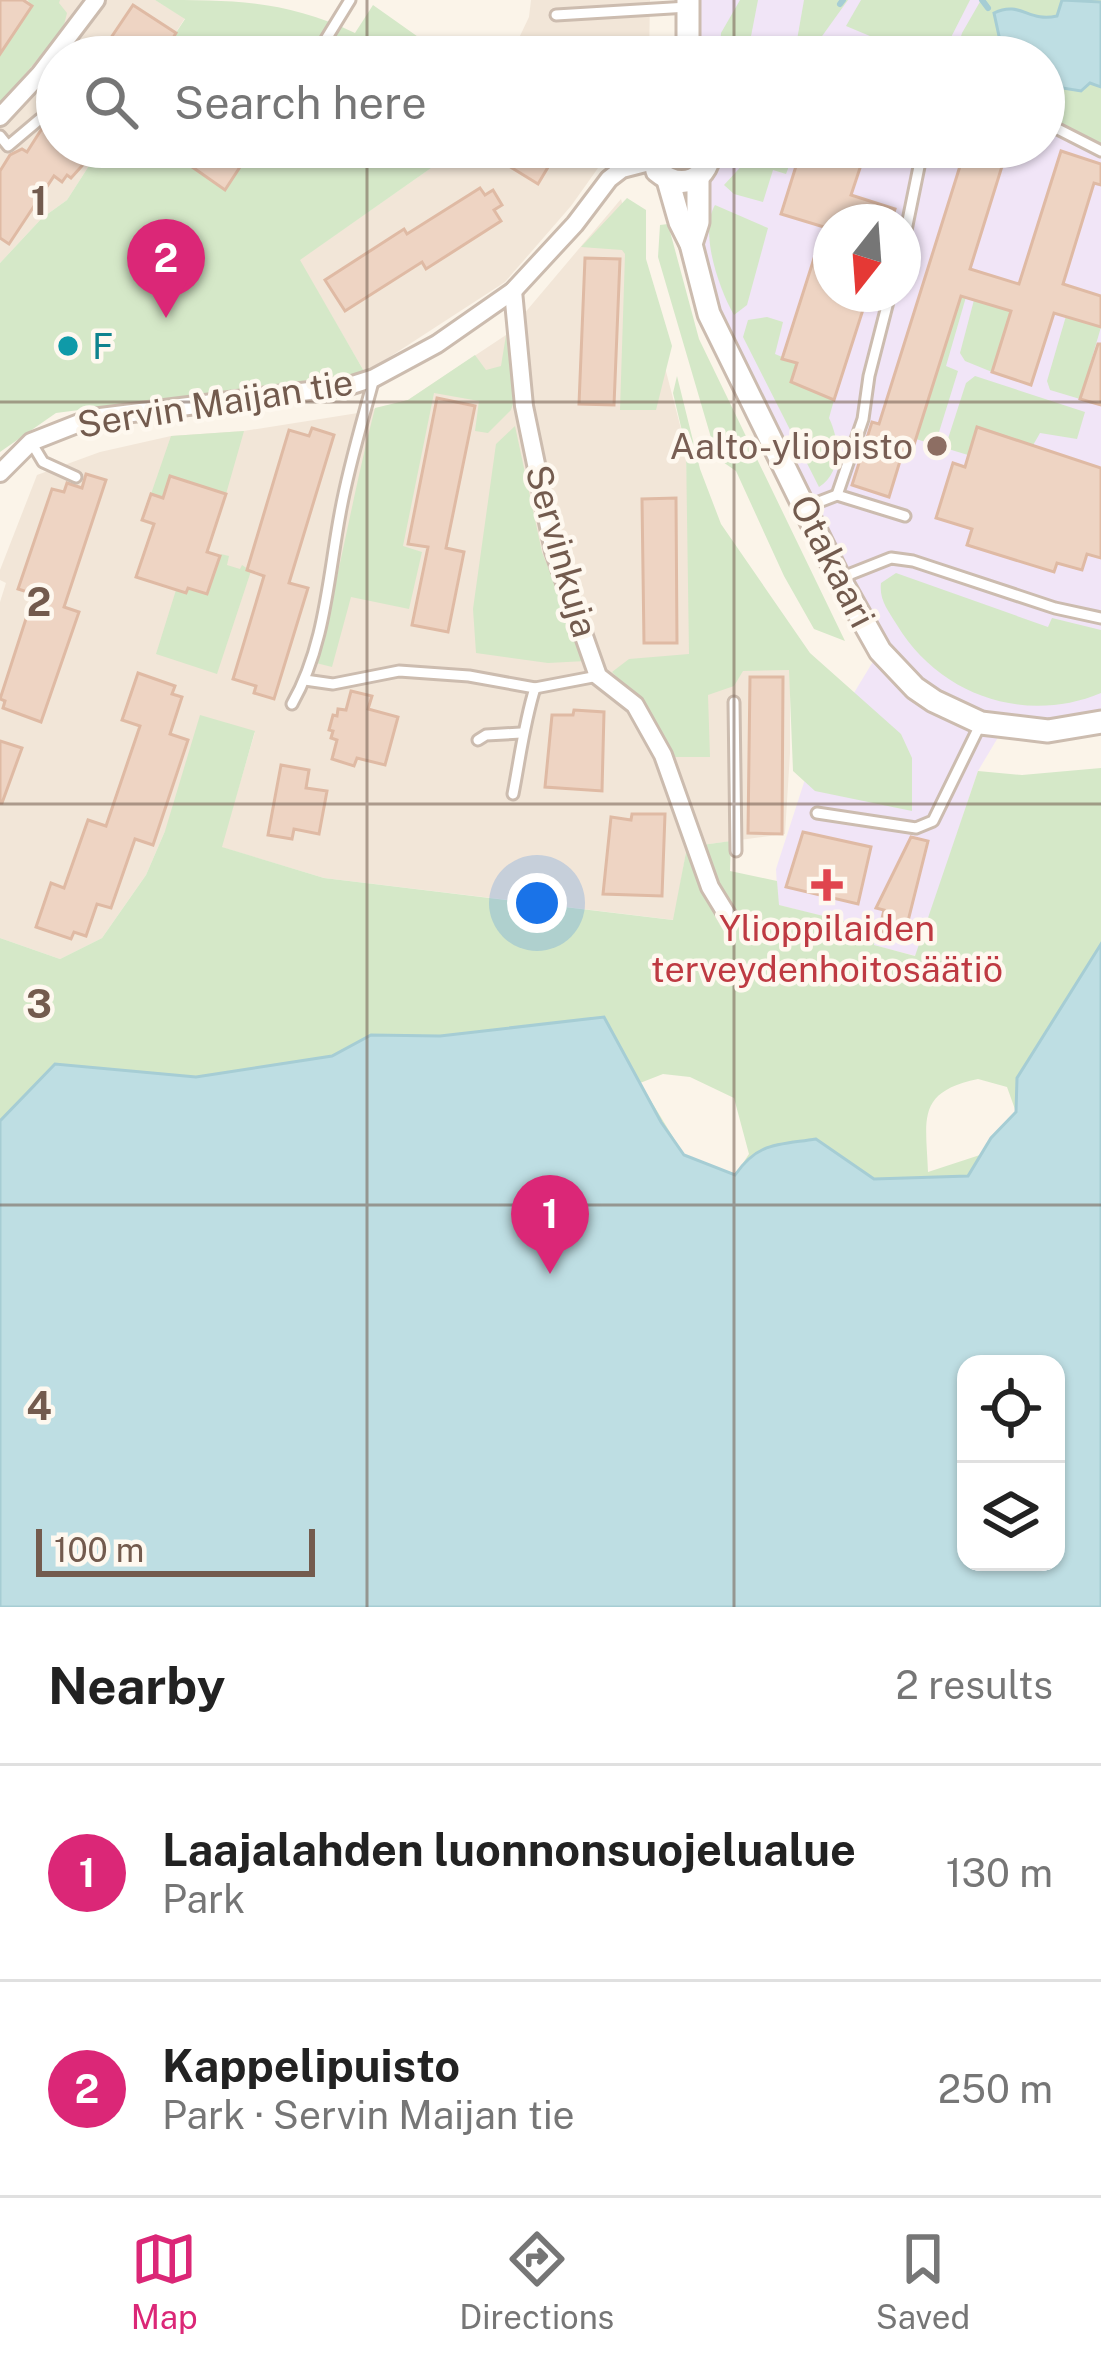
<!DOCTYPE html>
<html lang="en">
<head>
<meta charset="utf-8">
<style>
	body { margin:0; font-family:"Public Sans",sans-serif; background:#f2f2f2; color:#222 }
	.controls { position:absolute; right:36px; bottom:36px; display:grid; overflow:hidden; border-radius:24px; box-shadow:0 3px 9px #0004 }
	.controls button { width:108px; height:108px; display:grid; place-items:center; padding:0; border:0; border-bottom:3px solid #e0e0e0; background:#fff; color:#222; font:60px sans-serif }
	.compass { position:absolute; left:813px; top:204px; width:108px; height:108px; border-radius:50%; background:#fff; box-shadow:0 3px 9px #0004; rotate:197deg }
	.scale { position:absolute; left:36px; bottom:30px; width:279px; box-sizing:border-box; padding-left:12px; border:6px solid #735b4e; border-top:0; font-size:33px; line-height:42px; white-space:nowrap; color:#735b4e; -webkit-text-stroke:9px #fef8ef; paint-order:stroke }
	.you { position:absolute; left:537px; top:903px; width:42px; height:42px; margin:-30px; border:9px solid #fff; border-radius:50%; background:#1a73e8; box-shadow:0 0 0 18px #1a73e833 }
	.badge { display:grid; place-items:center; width:78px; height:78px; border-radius:50%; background:#db2777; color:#fff; font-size:39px; font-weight:700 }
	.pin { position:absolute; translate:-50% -99px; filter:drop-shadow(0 3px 6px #0008) }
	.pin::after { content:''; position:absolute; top:63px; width:42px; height:36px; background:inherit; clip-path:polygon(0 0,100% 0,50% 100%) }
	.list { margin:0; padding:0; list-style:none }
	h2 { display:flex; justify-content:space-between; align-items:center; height:156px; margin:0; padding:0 48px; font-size:51px }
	h2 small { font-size:39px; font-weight:400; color:#767676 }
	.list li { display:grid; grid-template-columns:78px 1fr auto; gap:36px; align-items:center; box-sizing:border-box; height:216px; padding:0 48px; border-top:3px solid #e0e0e0 }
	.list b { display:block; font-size:45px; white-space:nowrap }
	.list p { margin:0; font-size:39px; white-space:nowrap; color:#767676 }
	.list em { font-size:39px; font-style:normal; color:#767676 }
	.icon { flex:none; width:66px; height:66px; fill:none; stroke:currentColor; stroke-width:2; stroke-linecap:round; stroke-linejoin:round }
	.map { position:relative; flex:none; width:1101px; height:1607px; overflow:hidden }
	.search { position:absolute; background:#fff; box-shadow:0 3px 9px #0004; left:36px; right:36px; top:36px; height:132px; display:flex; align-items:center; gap:30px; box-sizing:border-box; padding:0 42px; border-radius:66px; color:#767676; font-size:45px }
	.sheet { height:588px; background:#fff }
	nav { display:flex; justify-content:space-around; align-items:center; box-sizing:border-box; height:168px; border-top:3px solid #e0e0e0; background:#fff; font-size:33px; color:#767676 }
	nav a { display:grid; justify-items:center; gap:6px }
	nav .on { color:#db2777 }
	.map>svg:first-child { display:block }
	.residential { fill:#f2e6d8 }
	.education { fill:#f1e5f7; fill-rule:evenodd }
	.green { fill:#d5e8c8; fill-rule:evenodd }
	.water { fill:#bedee3; stroke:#a6cdd4; stroke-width:3; fill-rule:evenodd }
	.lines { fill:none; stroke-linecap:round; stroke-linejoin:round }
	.stream { stroke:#a6cdd4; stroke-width:6 }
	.building { fill:#eed4c3; stroke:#dfbaa4; stroke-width:3 }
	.service-casing { stroke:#ccbcaf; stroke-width:15 }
	.minor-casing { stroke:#ccbcaf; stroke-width:22 }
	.tertiary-casing { stroke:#ccbcaf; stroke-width:27 }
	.service { stroke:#fff; stroke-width:9 }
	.minor { stroke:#fff; stroke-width:16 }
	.tertiary { stroke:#fff; stroke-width:21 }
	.grid { fill:none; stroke:#735b4e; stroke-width:3; stroke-opacity:0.55 }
	.culture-dot { fill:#0f9aa8; stroke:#fef8ef; stroke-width:4.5 }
	.education-dot { fill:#8d6e63; stroke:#fef8ef; stroke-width:4.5 }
	.health-dot { fill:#e0444e; stroke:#fef8ef; stroke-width:4.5 }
	.labels { text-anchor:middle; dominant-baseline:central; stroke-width:9; stroke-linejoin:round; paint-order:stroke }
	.culture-label { font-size:36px; fill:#0d838f; stroke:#fef8ef; text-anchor:start }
	.street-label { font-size:36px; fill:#735b4e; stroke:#fef8ef }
	.education-label { font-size:36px; fill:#785e54; stroke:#fef8ef; text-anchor:end }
	.health-label { font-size:36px; fill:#be3a42; stroke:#fef8ef }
	.grid-label { font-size:39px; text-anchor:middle; font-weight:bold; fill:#735b4e; stroke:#fef8ef; stroke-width:9; stroke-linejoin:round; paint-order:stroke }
</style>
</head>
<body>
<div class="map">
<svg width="1101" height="1607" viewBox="0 0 1101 1607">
	<rect width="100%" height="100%" fill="#fbf4e9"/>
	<g class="residential">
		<polygon points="0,0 155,0 185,18 160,57 57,57 57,147 101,147 67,200 42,218 0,263"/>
		<polygon points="531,0 650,0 649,57 510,57 529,17"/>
		<polygon points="461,147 613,147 571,206 505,282 365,373 299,260"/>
		<polygon points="621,199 686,448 691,621 790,624 790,753 785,834 687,847 674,920 324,878 221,847 255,732 165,831 146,875 102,938 60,959 0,938 0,602 6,583 0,580 0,570 37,475 100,452 171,436 244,431 358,413 408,400 506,335"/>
	</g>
	<path class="education" d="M688 0H1101V722L1003 729 978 771 916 956 873 945 875 929 778 905 776 869 809 767 880 650 694 266 710 147H1044V57H688ZM831 222H903V294H831Z"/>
	<g class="green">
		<polygon points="28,0 60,0 59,3 67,13 63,29 0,104 0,54 31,7"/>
		<path d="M155 0C235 0 284 0 355 33L373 5 438 51 456 57H160L185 19Z"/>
		<polygon points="740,0 758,0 747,57 720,57 721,33"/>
		<polygon points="804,0 848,0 807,57 794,57"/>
		<polygon points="861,0 970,0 941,57 920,57 846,26"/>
		<polygon points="981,0 1101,0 1101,144 1044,116 1044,57 955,57 962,33"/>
		<polygon points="101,147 461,147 300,260 365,373 56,413 0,452 0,263 42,218 67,200"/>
		<polygon points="759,147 796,147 786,174 773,170 763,202 734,194 724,185"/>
		<polygon points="627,198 646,210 646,259 672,346 656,410 620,410 625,254 622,250 581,247"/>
		<path d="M715 205 768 228 747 305 734 315C719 289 699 232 715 205Z"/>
		<polygon points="668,224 699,339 845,641 814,629 784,576 736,471 717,458 658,257 660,225"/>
		<polygon points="961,296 966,297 946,366 958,371 935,445 916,439"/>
		<polygon points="974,300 1011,311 992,372 965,361 960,353"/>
		<polygon points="1066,316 1101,327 1080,399 1050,390 1047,381"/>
		<path d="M767 317 783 322 775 354 797 363 791 382 834 400 829 418C840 441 842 472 819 487L743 337 748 320Z"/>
		<path d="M506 335 514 401 511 410 488 433 475 431 479 401 434 393 403 546 422 552 409 609 351 597 332 667 316 663C339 579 353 493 375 408L408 400 475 355 486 370 501 366Z"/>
		<polygon points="677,376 700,469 721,524 810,653 901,734 912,758 912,811 815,791 793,771 789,670 743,671 734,686 708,695 710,757 672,757 650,712 612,672 629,659 689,654 686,448 673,393"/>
		<polygon points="975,376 1085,412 1077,439 1040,433 1032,447 978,427 968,455 945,448 966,383"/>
		<polygon points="515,426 542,552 586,661 548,663 476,653 473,609 496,444"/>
		<polygon points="244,431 226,494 171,476 163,498 151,494 171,436"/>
		<polygon points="221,554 229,556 227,565 240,569 242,565 251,571 217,674 156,654 176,590 186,593 188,588 207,594"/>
		<path d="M896 573 1048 627 1052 618 1101 630V693C1025 725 939 695 897 625 888 610 879 600 881 583Z"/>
		<path d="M200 715 255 731 222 847 324 878 673 920 687 847 731 841 730 871 777 881 779 905 876 929 874 945 915 956 978 771 1022 775 1101 768V1607H0V938L60 959 102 938 146 875 165 831ZM663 1074 690 1077 734 1098 749 1154 735 1175 684 1155 640 1083ZM978 1079 1007 1087 1016 1112 991 1138 983 1154 928 1172C926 1119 916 1092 978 1079ZM966 1364H1056V1562H966Z"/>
	</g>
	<g class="water">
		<path d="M1062 0 1101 2V87L1090 83 1081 91 1044 85V57H1011L999 36 994 13C1021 0 1028 23 1057 16Z"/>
		<path d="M1101 944V1607H0V1121L55 1064 196 1077 332 1056 371 1035 440 1036 604 1017 661 1122 684 1155 735 1175C758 1142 777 1145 816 1139L874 1179 968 1176 991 1138 1016 1112 1017 1078ZM966 1364H1056V1562H966Z"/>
	</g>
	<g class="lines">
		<g class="stream">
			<polyline points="982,0 988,8"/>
			<polyline points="840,4 843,0"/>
		</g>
	</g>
	<g class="building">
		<polygon points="0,0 23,0 32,6 0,54"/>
		<polygon points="133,5 176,33 173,38 179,42 171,54 165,50 160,57 98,57"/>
		<polygon points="57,105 57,147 99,147 71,178 67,175 62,182 54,176 9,244 0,238 0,171 10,155 22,149 27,152"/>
		<polygon points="199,147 253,147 225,190 188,164"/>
		<polygon points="517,147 560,147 538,184 507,165"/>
		<polygon points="802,147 867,147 851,195 895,209 891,222 831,222 831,294 868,294 834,400 791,382 797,363 782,359 824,227 781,214"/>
		<polygon points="966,147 1008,147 970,269 1019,284 1061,151 1101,164 1101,185 1094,183 1063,284 1101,296 1101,327 1054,313 1031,385 992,372 1011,311 961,296 912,451 904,448 889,497 852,485 872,422 879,424"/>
		<polygon points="480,188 485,195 493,190 502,205 494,210 501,221 426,269 422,262 345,311 325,280 404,229 407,234"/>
		<polygon points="585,258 620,259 614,405 579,404"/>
		<polygon points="1098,344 1101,344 1101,405 1080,399"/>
		<polygon points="437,398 475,406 446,548 464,552 448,632 412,625 428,547 408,544"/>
		<polygon points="977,427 1101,468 1101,558 1087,554 1082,570 1057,563 1054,572 967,545 972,529 936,518 953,463 965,467"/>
		<polygon points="312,428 334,435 289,583 308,588 274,699 254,693 256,686 233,679 264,576 247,570 289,430 309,436"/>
		<polygon points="86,474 106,480 64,607 79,612 41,722 3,708 5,701 0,699 34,594 18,589 52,489 64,492 67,483 82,488"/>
		<polygon points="170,476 226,494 207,552 220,556 207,594 188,588 186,593 136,577 154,524 142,520 151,494 163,498"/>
		<polygon points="676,498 677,643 644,643 642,499"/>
		<polygon points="138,673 175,686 172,694 182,697 170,734 188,740 153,845 135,839 111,908 97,904 86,936 74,932 71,939 36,927 51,883 64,888 88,820 106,826 140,726 122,720"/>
		<polygon points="750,677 783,677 782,834 748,833"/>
		<polygon points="351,691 372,696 368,709 398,717 385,765 357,758 354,766 332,759 337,740 331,738 333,731 329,730 333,715 337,716 338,709 346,710"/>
		<polygon points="574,710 604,712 602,791 545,787 552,715 573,715"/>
		<polygon points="0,741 22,748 2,803 0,803"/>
		<polygon points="281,765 309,770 306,788 327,791 319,834 294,829 292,839 268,835"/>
		<polygon points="632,814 665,814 662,896 603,894 611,817 631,820"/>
		<polygon points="803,832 871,847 858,904 786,887"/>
		<polygon points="911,837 928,841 904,937 879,931 884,910 876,908"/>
	</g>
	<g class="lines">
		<defs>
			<g id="service">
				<polyline points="556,15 688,7"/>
				<polyline points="315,57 350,0"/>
				<polyline points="1044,122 1101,151"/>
				<polyline points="0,136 8,146 40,119"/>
				<polyline points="903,245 923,147"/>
				<polyline points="890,294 869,376 863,419 837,495 905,516"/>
				<polyline points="31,442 43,462 76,477"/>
				<polyline points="806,507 837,495"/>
				<polyline points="843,577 891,558 913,561 1055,608 1101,618"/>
				<polyline points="305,680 333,684 399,671 469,676 535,688 598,676"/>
				<polyline points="734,702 736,851"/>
				<path d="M292 704C325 646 328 578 340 514 348 468 362 423 374 378"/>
				<polyline points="478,740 486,735 521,733"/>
				<path d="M513 794C520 758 524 723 535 688"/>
				<polyline points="817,813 916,828 933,821 981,723"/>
			</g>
			<g id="minor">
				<polyline points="0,117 40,74 96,0"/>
				<polyline points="513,291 524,406 554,551 598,676 635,705 663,755 710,887 729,918"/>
				<polyline points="0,473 31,442 92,418 349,386 374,378 437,344 513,291 575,224 609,179 622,169 653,161"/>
			</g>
			<g id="tertiary">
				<polyline points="688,0 688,57"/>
				<path d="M652 147 657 171C682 192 710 180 710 147"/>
				<polyline points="668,180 680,222 691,244 709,314 839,578 880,651 915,688 934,701 981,723 1048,731 1101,722"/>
				<polyline points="691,244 698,222 698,177"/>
			</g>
		</defs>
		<use href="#service" class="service-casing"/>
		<use href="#minor" class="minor-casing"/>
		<use href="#tertiary" class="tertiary-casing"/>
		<use href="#service" class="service"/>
		<use href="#minor" class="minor"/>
		<use href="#tertiary" class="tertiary"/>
	</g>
	<path class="grid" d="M367 0V57M734 0V57M367 147V1607M734 147V1607M0 402H1101M0 804H1101M0 1205H1101"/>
	<circle class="culture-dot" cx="68" cy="346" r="12"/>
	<circle class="education-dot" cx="937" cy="446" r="12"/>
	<path class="health-dot" d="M821 867h12v12h12v12h-12v12h-12v-12h-12v-12h12z"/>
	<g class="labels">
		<g class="culture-label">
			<text x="92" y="346">F</text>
		</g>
		<g class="street-label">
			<text transform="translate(215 403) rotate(-9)">Servin Maijan tie</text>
			<text transform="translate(562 551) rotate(74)">Servinkuja</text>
			<text transform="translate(833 561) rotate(63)">Otakaari</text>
		</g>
		<g class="education-label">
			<text x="913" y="446">Aalto-yliopisto</text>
		</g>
		<g class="health-label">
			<text x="827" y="928">Ylioppilaiden<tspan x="827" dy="41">terveydenhoitosäätiö</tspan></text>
		</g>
	</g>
	<g class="grid-label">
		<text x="39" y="215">1</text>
		<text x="39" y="616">2</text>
		<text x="39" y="1018">3</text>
		<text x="39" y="1420">4</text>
	</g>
</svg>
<div class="controls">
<button><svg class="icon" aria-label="locate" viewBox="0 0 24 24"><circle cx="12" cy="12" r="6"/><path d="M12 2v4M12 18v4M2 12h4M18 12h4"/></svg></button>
<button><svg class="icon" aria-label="layers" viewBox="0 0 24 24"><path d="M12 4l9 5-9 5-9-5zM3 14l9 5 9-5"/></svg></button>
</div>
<svg class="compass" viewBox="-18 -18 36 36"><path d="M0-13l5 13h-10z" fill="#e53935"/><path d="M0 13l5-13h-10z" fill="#767676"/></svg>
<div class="scale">100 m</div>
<div class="you"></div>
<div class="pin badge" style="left:550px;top:1274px">1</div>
<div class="pin badge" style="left:166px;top:318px">2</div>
<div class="search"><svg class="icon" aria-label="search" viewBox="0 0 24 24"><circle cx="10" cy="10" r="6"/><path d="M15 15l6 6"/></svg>Search here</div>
</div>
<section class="sheet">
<h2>Nearby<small>2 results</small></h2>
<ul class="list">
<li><span class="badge">1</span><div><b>Laajalahden luonnonsuojelualue</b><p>Park</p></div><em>130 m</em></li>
<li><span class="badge">2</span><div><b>Kappelipuisto</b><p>Park · Servin Maijan tie</p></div><em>250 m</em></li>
</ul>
</section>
<nav>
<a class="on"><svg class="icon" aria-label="map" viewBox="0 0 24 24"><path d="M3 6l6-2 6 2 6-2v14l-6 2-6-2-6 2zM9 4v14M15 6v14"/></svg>Map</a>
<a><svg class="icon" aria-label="directions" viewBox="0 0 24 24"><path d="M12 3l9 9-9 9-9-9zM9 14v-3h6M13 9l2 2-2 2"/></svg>Directions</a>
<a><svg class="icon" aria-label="saved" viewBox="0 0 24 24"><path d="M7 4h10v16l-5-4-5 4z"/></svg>Saved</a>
</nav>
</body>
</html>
